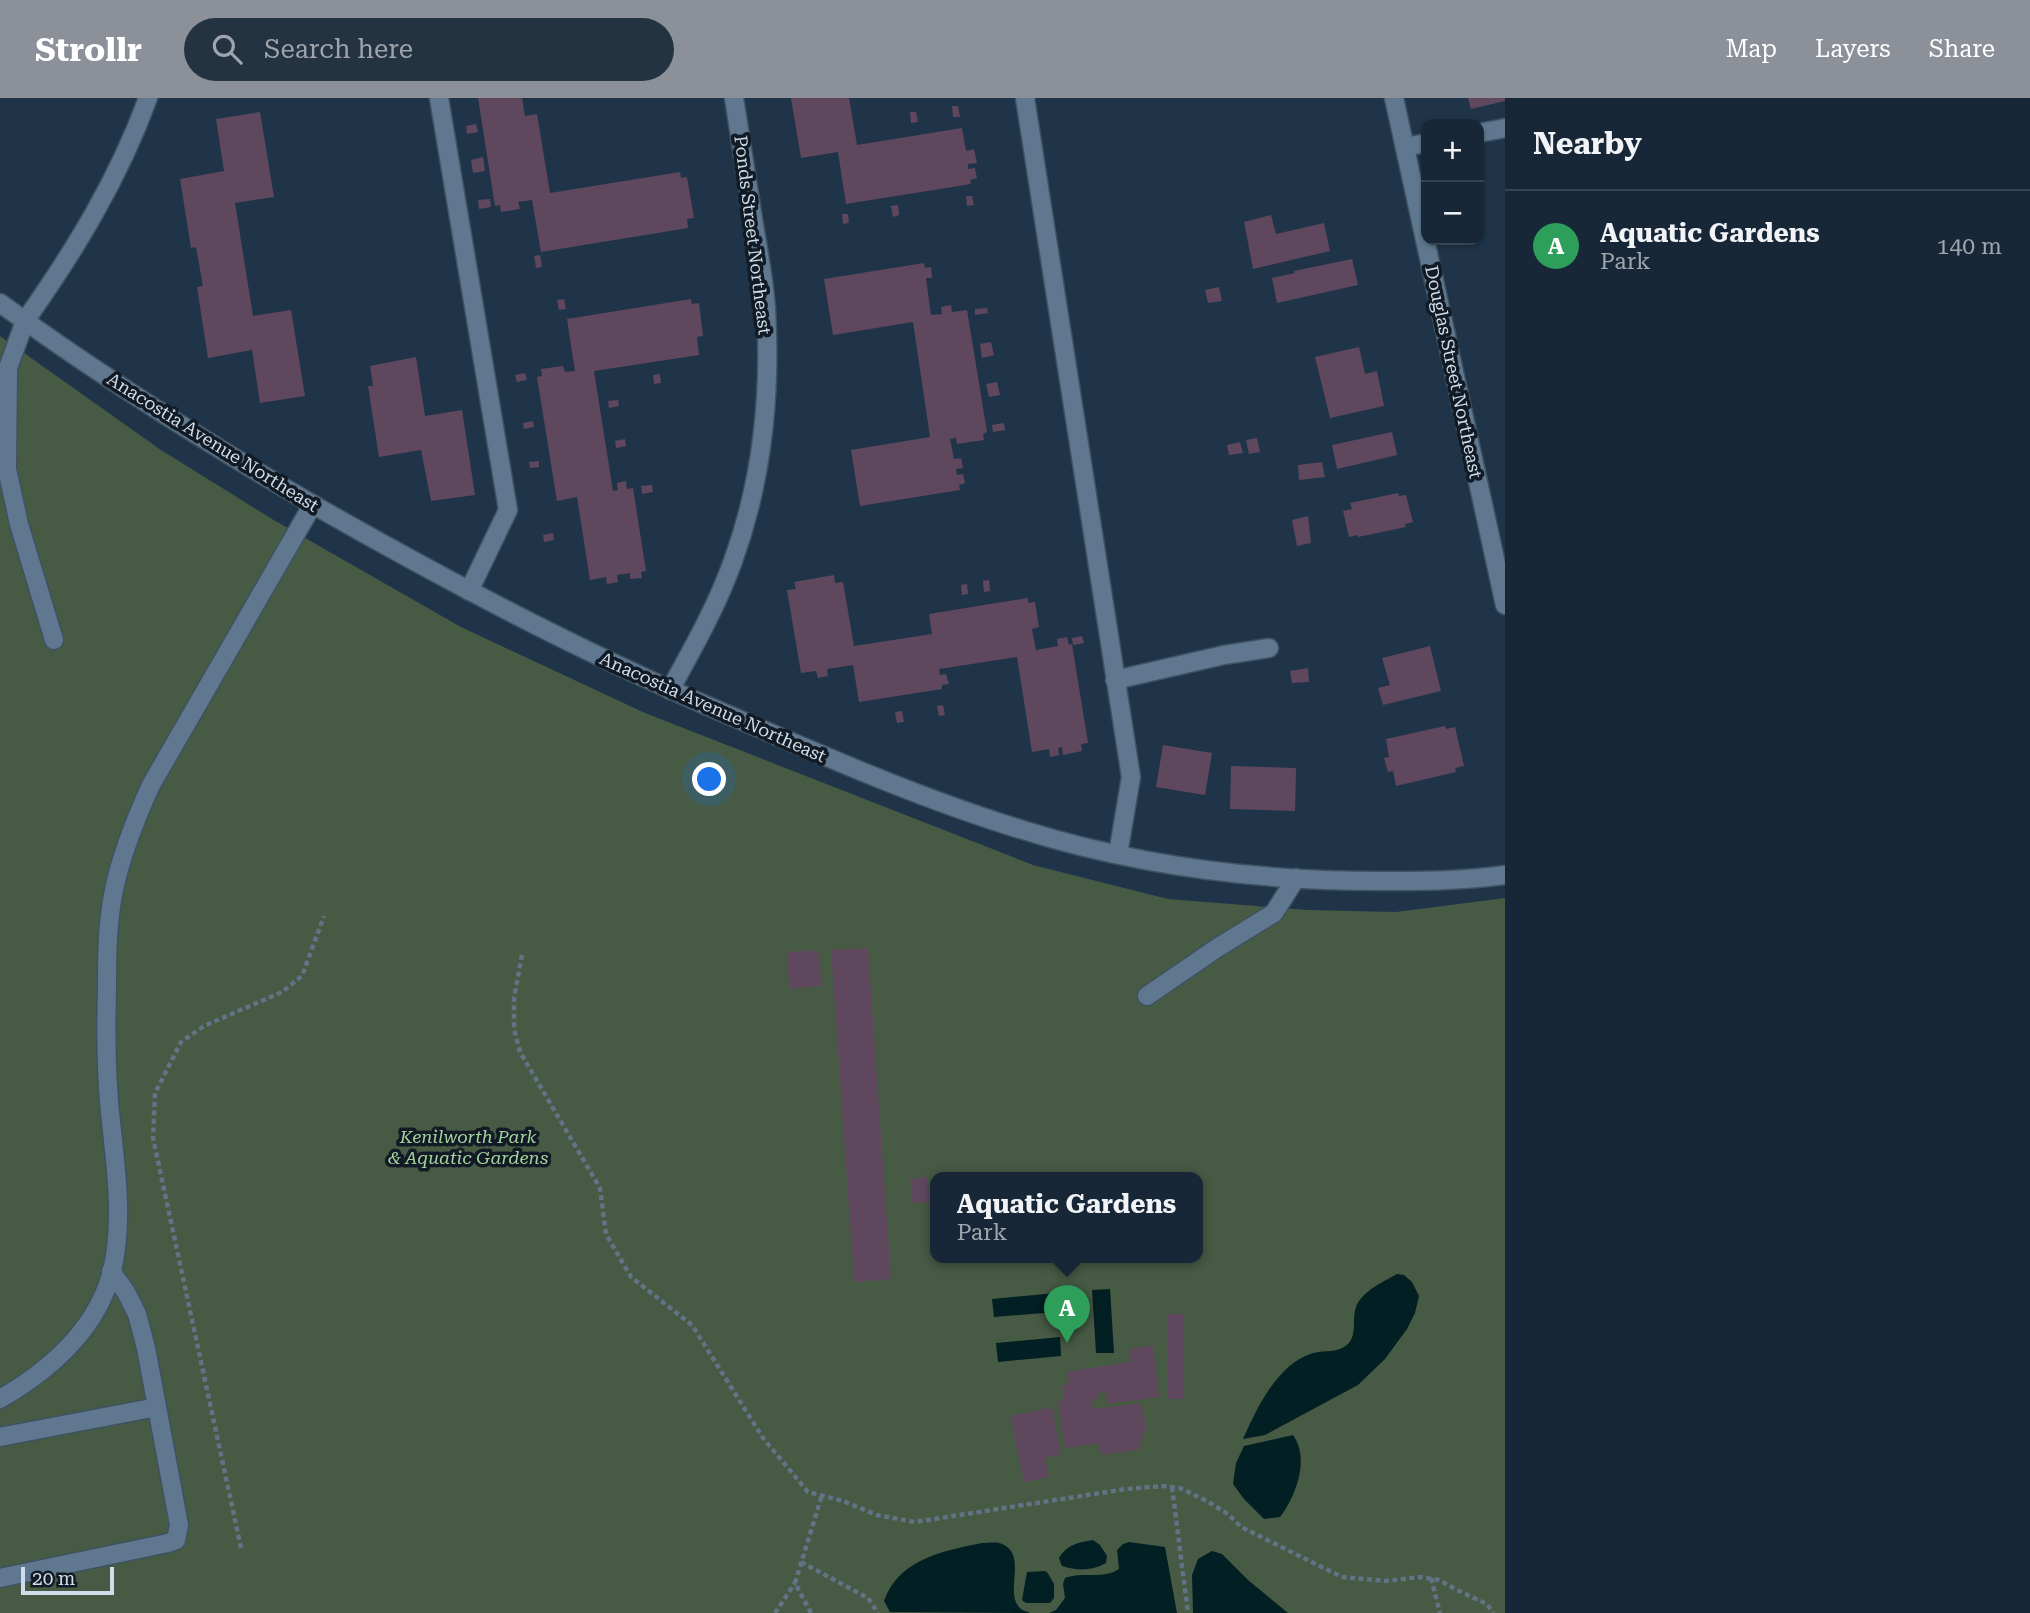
<!DOCTYPE html>
<html lang="en">
<head>
<meta charset="utf-8">
<style>
	body { margin:0; font-family:"Roboto Serif",serif; background:#243342; color:#f1f3f6 }
	.controls { position:absolute; right:21px; top:21px; display:grid; overflow:hidden; border-radius:14px; box-shadow:0 2px 5px #0004 }
	.controls button { width:63px; height:63px; display:grid; place-items:center; padding:0; border:0; border-bottom:2px solid #364452; background:#172737; color:#f1f3f6; font:35px sans-serif }
	.scale { position:absolute; left:21px; bottom:18px; width:93px; box-sizing:border-box; padding-left:7px; border:4px solid #cfdce9; border-top:0; font-size:19px; line-height:24px; white-space:nowrap; color:#cfdce9; -webkit-text-stroke:5px #121b25; paint-order:stroke }
	.you { position:absolute; left:710px; top:682px; width:24px; height:24px; margin:-18px; border:5px solid #fff; border-radius:50%; background:#1a73e8; box-shadow:0 0 0 10px #1a73e833 }
	.badge { display:grid; place-items:center; width:46px; height:46px; border-radius:50%; background:#8c9099; color:#fff; font-size:23px; font-weight:700 }
	.pin { position:absolute; translate:-50% -58px; filter:drop-shadow(0 2px 4px #0008) }
	.pin::after { content:''; position:absolute; top:37px; width:24px; height:21px; background:inherit; clip-path:polygon(0 0,100% 0,50% 100%) }
	.popup { position:absolute; left:930px; top:1074px; width:273px; height:91px; box-sizing:border-box; display:grid; place-content:center; border-radius:14px; background:#172737; filter:drop-shadow(0 2px 5px #0005); font-size:23px; white-space:nowrap; color:#9ea5ad }
	.popup b { font-size:26px; color:#f1f3f6 }
	.popup::after { content:''; position:absolute; left:50%; top:100%; margin-left:-14px; border:14px solid transparent; border-top-color:#172737 }
	.list { margin:0; padding:0; list-style:none }
	h2 { display:flex; justify-content:space-between; align-items:center; height:91px; margin:0; padding:0 28px; font-size:30px }
	h2 small { font-size:23px; font-weight:400; color:#9ea5ad }
	.list li { display:grid; grid-template-columns:46px 1fr auto; gap:21px; align-items:center; box-sizing:border-box; height:112px; padding:0 28px; border-top:2px solid #364452 }
	.list b { display:block; font-size:26px; white-space:nowrap }
	.list p { margin:0; font-size:23px; white-space:nowrap; color:#9ea5ad }
	.list em { font-size:23px; font-style:normal; color:#9ea5ad }
	.icon { flex:none; width:38px; height:38px; fill:none; stroke:currentColor; stroke-width:2; stroke-linecap:round; stroke-linejoin:round }
	.map { position:relative; flex:none; width:1505px; height:1515px; overflow:hidden }
	header { display:flex; align-items:center; gap:42px; box-sizing:border-box; height:98px; padding:0 35px; background:#8c9099; color:#fff }
	header strong { font-size:33px }
	nav { display:flex; gap:38px; margin-inline-start:auto; font-size:24px }
	.search { width:490px; height:63px; background:#243342; display:flex; align-items:center; gap:18px; box-sizing:border-box; padding:0 24px; border-radius:38px; color:#9ea5ad; font-size:26px }
	main { display:flex }
	aside { flex:1; background:#172737 }
	.map>svg:first-child { display:block }
	.green { fill:#475a44; fill-rule:evenodd }
	.water { fill:#021f23 }
	.building { fill:#5f485e }
	.lines { fill:none; stroke-linecap:round; stroke-linejoin:round }
	.lane-casing { stroke:#3e5262; stroke-width:21 }
	.street-casing { stroke:#3e5262; stroke-width:21 }
	.path { stroke:#617385; stroke-width:4.5; stroke-dasharray:5 3.5; stroke-linecap:butt }
	.lane { stroke:#60788f; stroke-width:18 }
	.street { stroke:#60788f; stroke-width:18 }
	.labels { text-anchor:middle; dominant-baseline:central; stroke-width:7; stroke-linejoin:round; paint-order:stroke }
	.street-label { font-size:18px; fill:#cfdce9; stroke:#121b25 }
	.park-label { font-size:18px; font-style:italic; fill:#a5d39d; stroke:#121b25 }
</style>
</head>
<body>
<header>
<strong>Strollr</strong>
<div class="search"><svg class="icon" aria-label="search" viewBox="0 0 24 24"><circle cx="10" cy="10" r="6"/><path d="M15 15l6 6"/></svg>Search here</div>
<nav><a>Map</a><a>Layers</a><a>Share</a></nav>
</header>
<main>
<div class="map">
<svg width="1505" height="1515" viewBox="0 0 1505 1515">
	<rect width="100%" height="100%" fill="#1f3449"/>
	<path class="green" d="M0 238 161 352 272 421 461 529 645 615 1033 767 1168 801 1308 812 1396 814 1505 800V1515H0ZM936 1079H1198V1159H936Z"/>
	<g class="water">
		<path d="M1397 1176 1404 1177 1412 1184 1419 1198 1415 1215 1407 1231 1385 1261 1358 1287 1265 1337 1243 1341C1257 1310 1277 1266 1313 1255 1323 1252 1335 1255 1344 1249 1359 1240 1351 1223 1356 1209 1362 1193 1383 1184 1397 1176Z"/>
		<polygon points="1110,1191 1114,1255 1096,1255 1092,1192"/>
		<polygon points="1056,1195 1057,1214 994,1219 992,1201"/>
		<polygon points="1060,1239 1061,1258 998,1264 996,1245"/>
		<path d="M1293 1337C1310 1361 1296 1398 1280 1419L1264 1421 1244 1401 1233 1386 1236 1365 1244 1348Z"/>
		<path d="M1093 1442 1100 1447 1107 1458 1106 1465C1091 1473 1078 1473 1062 1468L1059 1460C1068 1446 1077 1445 1093 1442Z"/>
		<path d="M1129 1444 1165 1449 1177 1515H1049L1056 1512 1065 1500 1063 1486 1065 1480C1082 1473 1103 1482 1119 1471L1117 1452 1123 1446Z"/>
		<path d="M982 1445C987 1445 994 1444 999 1445 1030 1454 1003 1494 1020 1510 1022 1513 1027 1513 1030 1515L890 1514 884 1503C899 1461 943 1453 982 1445Z"/>
		<polygon points="1212,1453 1222,1456 1248,1482 1288,1515 1193,1515 1192,1477 1198,1461"/>
		<polygon points="1044,1473 1047,1474 1054,1486 1054,1500 1050,1505 1026,1505 1022,1502 1027,1474"/>
	</g>
	<g class="building">
		<polygon points="478,0 522,0 525,18 537,16 550,95 680,74 681,80 687,79 694,120 687,121 688,130 541,154 532,102 518,104 520,111 501,114 500,107 495,108"/>
		<polygon points="791,0 849,0 857,47 962,30 966,53 974,51 977,65 968,66 968,71 975,70 977,80 970,82 971,86 846,106 838,54 801,60"/>
		<polygon points="1468,0 1505,0 1505,3 1471,11"/>
		<polygon points="952,8 958,8 960,19 953,19"/>
		<polygon points="260,14 274,99 235,105 253,218 291,212 305,298 260,305 252,252 208,260 197,189 203,188 196,149 191,150 180,81 224,73 216,21"/>
		<polygon points="910,14 916,14 918,24 911,25"/>
		<polygon points="476,26 478,34 467,36 466,28"/>
		<polygon points="483,59 485,73 473,75 471,62"/>
		<polygon points="966,98 972,98 974,107 967,108"/>
		<polygon points="490,101 491,109 479,111 478,102"/>
		<polygon points="898,107 899,117 893,119 891,108"/>
		<polygon points="842,116 848,116 849,125 843,126"/>
		<polygon points="1271,117 1276,136 1324,125 1330,153 1253,171 1244,124"/>
		<polygon points="540,157 542,169 536,170 534,158"/>
		<polygon points="1352,161 1358,187 1277,205 1272,180 1295,175 1294,173"/>
		<polygon points="924,165 925,170 931,169 932,180 926,180 931,217 942,216 941,209 951,207 952,214 967,212 987,334 983,336 984,342 957,346 956,340 950,341 954,361 961,360 963,370 956,371 957,377 963,376 965,385 959,387 960,392 860,408 851,352 930,339 913,224 833,237 824,181"/>
		<polygon points="1219,189 1222,203 1208,205 1205,192"/>
		<polygon points="564,201 566,211 559,212 557,202"/>
		<polygon points="691,201 692,206 699,205 703,238 697,239 699,257 594,273 613,393 618,392 617,385 626,383 627,391 633,390 646,473 641,474 642,480 630,481 630,475 617,477 618,484 607,486 606,479 590,482 577,399 557,403 537,279 542,278 541,271 563,268 565,274 575,273 567,221"/>
		<polygon points="987,210 988,215 975,217 975,211"/>
		<polygon points="991,244 994,257 982,260 980,246"/>
		<polygon points="1359,249 1365,276 1377,273 1384,308 1330,320 1315,259"/>
		<polygon points="416,259 425,318 462,312 475,397 431,403 421,352 379,359 368,288 373,288 370,268"/>
		<polygon points="525,275 527,282 517,284 515,277"/>
		<polygon points="660,276 661,285 654,286 653,277"/>
		<polygon points="997,284 1000,297 989,299 986,286"/>
		<polygon points="618,302 619,308 609,310 608,303"/>
		<polygon points="533,323 534,329 524,331 523,325"/>
		<polygon points="1004,325 1005,332 993,334 992,327"/>
		<polygon points="1392,334 1397,357 1337,371 1332,347"/>
		<polygon points="1257,340 1260,354 1249,356 1246,342"/>
		<polygon points="625,341 626,348 616,350 615,343"/>
		<polygon points="1240,344 1243,355 1229,357 1227,347"/>
		<polygon points="539,363 539,369 530,370 529,364"/>
		<polygon points="1322,364 1325,379 1299,382 1298,367"/>
		<polygon points="652,387 653,394 642,396 641,388"/>
		<polygon points="1398,395 1399,398 1406,397 1413,424 1405,426 1406,429 1358,439 1358,437 1349,439 1343,413 1352,411 1350,405"/>
		<polygon points="1308,418 1311,445 1297,448 1292,422"/>
		<polygon points="553,435 554,442 544,444 543,437"/>
		<polygon points="834,477 835,485 843,484 854,548 932,536 929,516 1028,500 1028,505 1035,504 1039,529 1032,531 1036,552 1058,548 1057,541 1067,539 1069,547 1072,546 1088,645 1081,646 1082,653 1063,657 1062,649 1058,650 1059,657 1050,659 1049,651 1032,654 1017,559 939,571 940,577 946,576 949,586 942,587 942,591 859,604 853,567 827,571 828,578 818,580 816,573 801,575 787,492 796,491 794,484"/>
		<polygon points="989,482 990,493 984,494 983,483"/>
		<polygon points="967,486 968,496 962,497 961,487"/>
		<polygon points="1082,538 1084,545 1073,547 1072,540"/>
		<polygon points="1430,548 1441,593 1383,607 1378,590 1390,587 1382,560"/>
		<polygon points="1308,570 1309,584 1292,585 1290,573"/>
		<polygon points="943,607 945,617 939,618 937,608"/>
		<polygon points="902,613 904,624 897,625 895,614"/>
		<polygon points="1445,628 1446,631 1455,629 1464,668 1455,670 1456,674 1396,688 1393,673 1388,674 1384,660 1389,659 1386,641"/>
		<polygon points="1163,647 1212,655 1205,697 1156,689"/>
		<polygon points="1231,668 1296,670 1295,713 1230,711"/>
		<polygon points="868,850 891,1181 854,1184 831,852"/>
		<polygon points="818,852 822,888 789,891 787,854"/>
		<polygon points="927,1079 930,1104 912,1105 910,1081"/>
		<rect x="1167" y="1216" width="17" height="85"/>
		<polygon points="1153,1248 1159,1299 1107,1306 1106,1294 1097,1295 1098,1301 1092,1302 1093,1311 1141,1305 1146,1329 1138,1352 1101,1357 1099,1345 1065,1350 1058,1302 1064,1301 1062,1288 1069,1286 1066,1274 1131,1264 1129,1251"/>
		<polygon points="1052,1309 1061,1356 1045,1360 1049,1379 1024,1384 1010,1318"/>
	</g>
	<g class="lines">
		<defs>
			<g id="lane">
				<polyline points="439,0 508,412 469,493"/>
				<polyline points="1025,0 1131,679 1118,756"/>
				<polyline points="1479,35 1505,30"/>
				<polyline points="1405,49 1426,45"/>
				<polyline points="25,223 8,270 7,371 19,426 54,542"/>
				<polyline points="1115,582 1224,557 1269,550"/>
				<polyline points="1147,898 1217,850 1274,815 1296,780"/>
				<path d="M0 1301C50 1272 97 1232 112 1173 125 1118 114 1059 109 1004 106 967 106 929 107 892 107 861 107 828 113 797 120 759 135 722 151 687L313 406"/>
				<polyline points="0,1339 157,1309"/>
				<polyline points="0,1480 168,1445 176,1442 179,1427 146,1250 137,1216 126,1194 111,1173"/>
			</g>
			<g id="street">
				<polyline points="1394,0 1505,507"/>
				<path d="M0 205C102 279 210 347 319 410 452 486 583 555 724 615 822 657 921 701 1023 732 1138 768 1261 783 1381 783 1423 783 1464 783 1505 777"/>
				<path d="M25 223C75 152 118 82 148 0"/>
				<path d="M670 592C693 550 717 508 733 463 762 383 771 296 766 211 764 181 758 151 753 121 747 81 740 40 734 0"/>
			</g>
		</defs>
		<use href="#lane" class="lane-casing"/>
		<use href="#street" class="street-casing"/>
		<g class="path">
			<polyline points="522,857 514,900 514,931 520,954 600,1090 606,1136 631,1179 692,1227 763,1340 808,1394 843,1403 877,1417 915,1424 1126,1391 1163,1388 1180,1390 1207,1403 1228,1416 1241,1429 1342,1479 1385,1483 1421,1479 1439,1482 1457,1492 1487,1506 1493,1515"/>
			<polyline points="1172,1389 1188,1515"/>
			<polyline points="241,1450 153,1040 155,995 181,944 204,928 282,894 302,878 324,818"/>
			<polyline points="801,1464 868,1500 878,1515"/>
			<polyline points="1431,1480 1440,1515"/>
			<polyline points="775,1515 795,1485"/>
			<polyline points="811,1515 795,1485 822,1397"/>
		</g>
		<use href="#lane" class="lane"/>
		<use href="#street" class="street"/>
	</g>
	<g class="labels">
		<g class="street-label">
			<text transform="translate(753 137) rotate(83)">Ponds Street Northeast</text>
			<text transform="translate(1454 274) rotate(78)">Douglas Street Northeast</text>
			<text transform="translate(213 344) rotate(32)">Anacostia Avenue Northeast</text>
			<text transform="translate(713 609) rotate(24)">Anacostia Avenue Northeast</text>
		</g>
		<g class="park-label">
			<text x="468" y="1038">Kenilworth Park<tspan x="468" dy="21">&amp; Aquatic Gardens</tspan></text>
		</g>
	</g>
</svg>
<div class="controls">
<button>+</button>
<button>−</button>
</div>
<div class="scale">20 m</div>
<div class="you"></div>
<div class="pin badge" style="left:1067px;top:1245px;background:#2e9e5b">A</div>
<div class="popup"><b>Aquatic Gardens</b>Park</div>
</div>
<aside>
<h2>Nearby<small></small></h2>
<ul class="list">
<li><span class="badge" style="background:#2e9e5b">A</span><div><b>Aquatic Gardens</b><p>Park</p></div><em>140 m</em></li>
</ul>
</aside>
</main>
</body>
</html>
